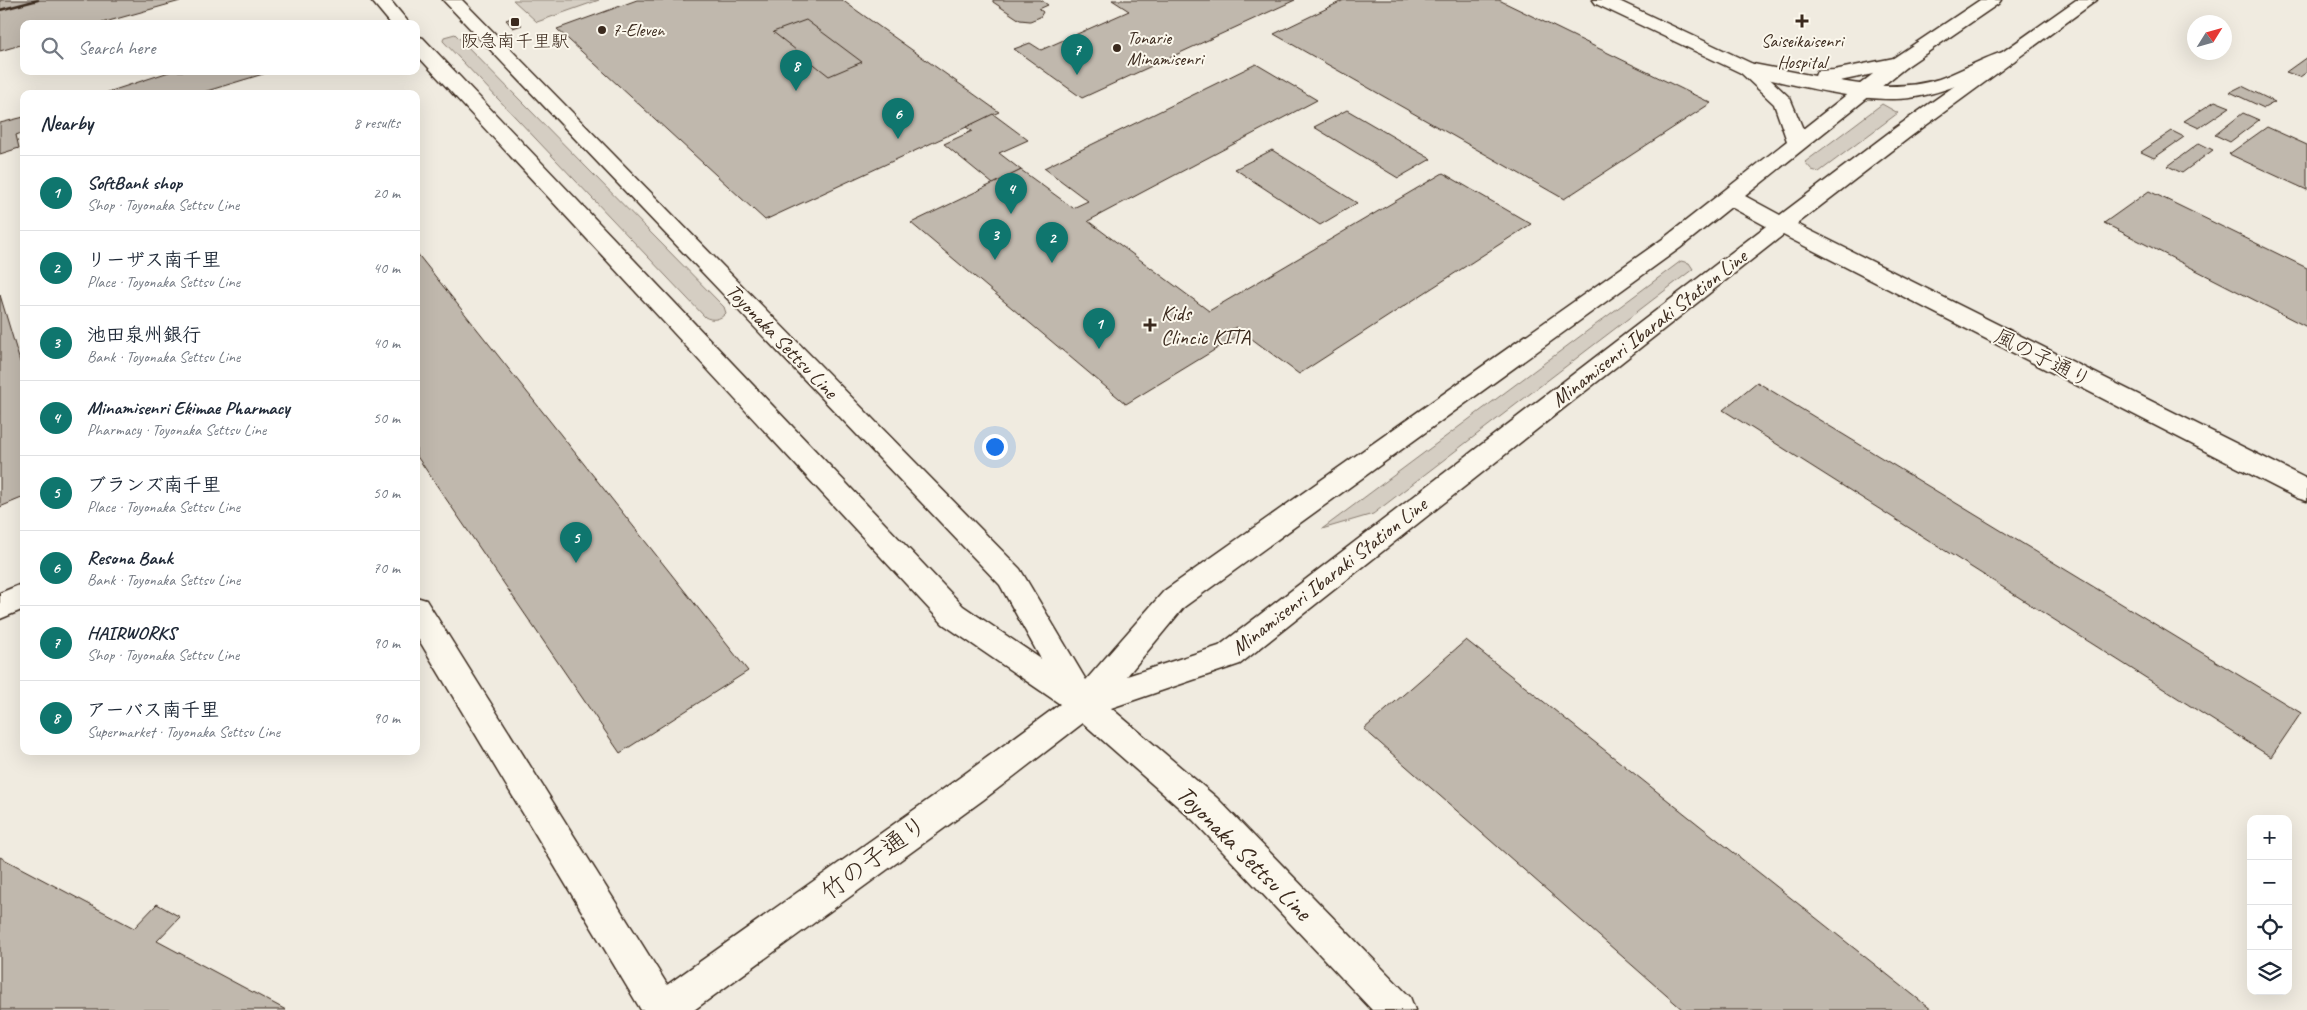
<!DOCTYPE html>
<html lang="en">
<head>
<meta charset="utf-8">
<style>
	body { margin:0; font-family:Caveat,"Klee One",sans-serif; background:#f2f2f3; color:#1f2937 }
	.controls { position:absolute; right:15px; bottom:15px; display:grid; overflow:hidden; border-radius:10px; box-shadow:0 5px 20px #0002 }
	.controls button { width:45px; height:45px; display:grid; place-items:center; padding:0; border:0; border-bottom:1px solid #e0e1e3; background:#fff; color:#1f2937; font:25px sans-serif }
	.compass { position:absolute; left:2187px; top:15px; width:45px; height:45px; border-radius:50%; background:#fff; box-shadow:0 5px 20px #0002; rotate:53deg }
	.you { position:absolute; left:994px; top:446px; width:18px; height:18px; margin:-12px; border:4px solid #fff; border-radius:50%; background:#1a73e8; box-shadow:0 0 0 8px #1a73e833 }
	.badge { display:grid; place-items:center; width:32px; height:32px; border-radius:50%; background:#0f766e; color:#fff; font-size:16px; font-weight:700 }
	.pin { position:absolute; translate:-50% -41px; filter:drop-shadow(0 1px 2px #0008) }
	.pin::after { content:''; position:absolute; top:26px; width:18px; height:15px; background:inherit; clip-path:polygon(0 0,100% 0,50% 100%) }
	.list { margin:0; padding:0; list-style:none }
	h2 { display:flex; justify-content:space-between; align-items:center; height:65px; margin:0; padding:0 20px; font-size:21px }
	h2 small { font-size:16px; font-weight:400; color:#747a83 }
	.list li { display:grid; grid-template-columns:32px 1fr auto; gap:15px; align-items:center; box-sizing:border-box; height:75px; padding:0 20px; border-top:1px solid #e0e1e3 }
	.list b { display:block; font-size:19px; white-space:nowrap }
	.list p { margin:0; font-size:16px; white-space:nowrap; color:#747a83 }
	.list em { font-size:16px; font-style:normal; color:#747a83 }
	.icon { flex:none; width:28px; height:28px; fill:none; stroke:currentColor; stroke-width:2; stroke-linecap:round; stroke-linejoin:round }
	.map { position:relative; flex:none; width:2307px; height:1010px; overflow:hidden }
	.search { position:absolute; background:#fff; box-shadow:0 5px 20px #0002; left:20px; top:20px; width:400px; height:55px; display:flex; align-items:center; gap:12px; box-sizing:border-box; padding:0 18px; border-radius:10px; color:#747a83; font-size:19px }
	.panel { position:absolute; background:#fff; box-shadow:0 5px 20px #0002; left:20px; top:90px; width:400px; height:665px; border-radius:10px }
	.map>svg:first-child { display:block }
	.green { fill:#d5cec3; stroke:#887c70 }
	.building { fill:#c0b8ad; stroke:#3b2a1e }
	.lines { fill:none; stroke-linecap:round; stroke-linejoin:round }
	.street-casing { stroke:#3b2a1e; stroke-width:3 }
	.secondary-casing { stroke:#3b2a1e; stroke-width:3 }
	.street { fill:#fbf7ec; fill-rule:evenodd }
	.secondary { fill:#fbf7ec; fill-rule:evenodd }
	.rail { stroke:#3b2a1e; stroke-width:2.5 }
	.poi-dot { fill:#3b2a1e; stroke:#fbf7ec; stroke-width:2 }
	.labels { text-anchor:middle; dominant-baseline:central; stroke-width:4; stroke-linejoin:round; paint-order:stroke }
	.far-poi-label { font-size:18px; fill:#3b2a1e; stroke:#fbf7ec; text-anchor:start }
	.poi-label { font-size:21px; fill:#3b2a1e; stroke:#fbf7ec; text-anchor:start }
	.street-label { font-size:21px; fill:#3b2a1e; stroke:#fbf7ec }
	.near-street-label { font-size:25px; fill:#3b2a1e; stroke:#fbf7ec }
</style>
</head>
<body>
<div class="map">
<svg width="2307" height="1010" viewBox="0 0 2307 1010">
	<rect width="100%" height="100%" fill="#f0ebe0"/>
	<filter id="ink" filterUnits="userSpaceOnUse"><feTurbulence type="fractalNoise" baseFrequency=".02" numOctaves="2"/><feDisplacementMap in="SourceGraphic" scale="10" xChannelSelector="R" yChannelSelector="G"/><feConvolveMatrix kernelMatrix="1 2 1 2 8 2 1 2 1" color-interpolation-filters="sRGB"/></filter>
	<g filter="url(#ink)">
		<g class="green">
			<polygon points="513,0 599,0 537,22"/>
			<path d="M455 34 724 307 726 313C720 320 712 321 705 317L443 41 444 37Z"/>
			<polygon points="1882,104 1898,113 1819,172 1812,170 1805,162"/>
			<polygon points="1681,261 1689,263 1693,269 1373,514 1322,529"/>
		</g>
		<g class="building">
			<polygon points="0,0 184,0 98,24 24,24 24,44 0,51"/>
			<polygon points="637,0 842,0 999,112 765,220 557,29"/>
			<polygon points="993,0 1041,0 1048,5 1039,9 1043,12 1040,17 1030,21 1020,20 993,2"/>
			<polygon points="1112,0 1295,0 1082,98 1014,49 1030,43 1041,50 1129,11"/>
			<polygon points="1344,0 1499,0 1711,103 1564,199 1274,34"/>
			<polygon points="514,17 522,25 513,28 506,20"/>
			<polygon points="806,20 862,62 829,76 773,32"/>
			<polygon points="2307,57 2307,72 2300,77 2286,72"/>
			<polygon points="1256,64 1317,100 1088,221 1209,311 1443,173 1531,224 1299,374 1236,327 1232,329 1239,335 1126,404 911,223 1021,170 1073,208 1088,201 1044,168"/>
			<polygon points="172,71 273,71 197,94 102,94"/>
			<polygon points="2242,86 2275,102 2264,108 2230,92"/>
			<polygon points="2215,101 2230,107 2199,128 2184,121"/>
			<polygon points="1347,110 1431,159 1398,178 1314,127"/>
			<polygon points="2243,113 2259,120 2230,142 2215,135"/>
			<polygon points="993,114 1028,140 999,153 1021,170 993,184 944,144 972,131 966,127"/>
			<polygon points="24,117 24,132 16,135 19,148 0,154 0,123"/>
			<polygon points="2267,127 2307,145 2307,190 2229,154"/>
			<polygon points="2172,131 2184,137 2154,158 2141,152"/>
			<polygon points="2199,143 2213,150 2182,173 2168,166"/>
			<polygon points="1272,150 1357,203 1320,225 1235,169"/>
			<polygon points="2149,191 2307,268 2307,327 2104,223"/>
			<polygon points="416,252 748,671 620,753 416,455"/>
			<polygon points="0,295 24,375 24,497 0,507"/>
			<polygon points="1757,382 2301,713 2271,757 1723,410"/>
			<polygon points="1466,640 1932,1010 1683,1010 1364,729"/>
			<polygon points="0,857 134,928 157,904 180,917 157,941 286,1010 0,1010"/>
		</g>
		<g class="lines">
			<defs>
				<g id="street">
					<path d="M2007 51 2014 53 2017 57 2014 61C1980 76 1946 93 1910 98 1865 104 1794 84 1748 75L1741 73 1738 69 1741 65 1748 63 1815 76 1817 71 1834 70 1899 57 1906 59 1909 63 1906 67 1840 81C1873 87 1907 89 1939 79 1962 71 1983 57 2007 51Z"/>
					<polygon points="24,583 24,609 0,619 0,593"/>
					<polygon points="416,597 426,600 675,997 680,1010 641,1010 416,635"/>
				</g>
				<g id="secondary">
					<polygon points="371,0 390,0 410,24 391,24"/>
					<path d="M443 0H462L1020 569 1086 680 1164 591 1664 238 1787 141 1774 104 1741 73 1596 4 1593 0H1617L1755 65 1790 98 1803 129 1892 59 1980 0H2001L1998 4 1906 67 1745 196 1780 215 1895 128 2076 0H2097L1910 137 1797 224 2307 479V501L2297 498 1783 235 1240 664 1111 708 1217 798 1410 997 1415 1010H1372L1193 820 1083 723 983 800 694 1010H645L650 997 959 778 1060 704 943 624 416 54V36L423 38 963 606 1041 659 1000 585ZM1731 207 1766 226 1219 646 1127 676 1184 607 1680 248Z"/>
				</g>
			</defs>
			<use href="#street" class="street-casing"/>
			<use href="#secondary" class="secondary-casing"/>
			<use href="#street" class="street"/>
			<use href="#secondary" class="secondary"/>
			<polyline class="rail" points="0,10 38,0"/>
		</g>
	</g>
	<g class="poi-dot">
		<path d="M1799.5 13.5h5v5h5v5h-5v5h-5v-5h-5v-5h5z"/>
		<rect x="510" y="17" width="10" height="10" rx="2.5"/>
		<circle cx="602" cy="30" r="5"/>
		<circle cx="1117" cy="48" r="5"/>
		<path d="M1147.5 317.5h5v5h5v5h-5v5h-5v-5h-5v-5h5z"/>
	</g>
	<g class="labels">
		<g class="far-poi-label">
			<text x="612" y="30">7-Eleven</text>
			<text x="1127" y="38">Tonarie<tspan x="1127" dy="21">Minamisenri</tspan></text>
			<text x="515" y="41" text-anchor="middle">阪急南千里駅</text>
			<text x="1802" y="41" text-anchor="middle">Saiseikaisenri<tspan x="1802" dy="21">Hospital</tspan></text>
		</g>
		<g class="poi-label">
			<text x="1161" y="313">Kids<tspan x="1161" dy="24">Clincic KITA</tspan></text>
		</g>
		<g class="street-label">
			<text transform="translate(1649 328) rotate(-38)">Minamisenri Ibaraki Station Line</text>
			<text transform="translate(782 341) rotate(46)">Toyonaka Settsu Line</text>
			<text transform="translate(2043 358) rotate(27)">風の子通り</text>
			<text transform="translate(1329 576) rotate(-38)">Minamisenri Ibaraki Station Line</text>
		</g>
		<g class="near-street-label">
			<text transform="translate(1244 853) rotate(45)">Toyonaka Settsu Line</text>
			<text transform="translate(874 858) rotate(-36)">竹の子通り</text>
		</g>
	</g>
</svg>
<div class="controls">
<button>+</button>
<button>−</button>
<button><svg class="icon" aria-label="locate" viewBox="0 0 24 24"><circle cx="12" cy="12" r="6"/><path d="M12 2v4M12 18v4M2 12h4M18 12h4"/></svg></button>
<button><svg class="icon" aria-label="layers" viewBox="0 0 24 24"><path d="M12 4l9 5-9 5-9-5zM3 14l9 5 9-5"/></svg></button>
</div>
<svg class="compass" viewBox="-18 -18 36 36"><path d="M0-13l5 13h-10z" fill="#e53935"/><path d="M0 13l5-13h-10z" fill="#747a83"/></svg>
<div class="you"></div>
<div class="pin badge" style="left:1099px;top:349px">1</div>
<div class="pin badge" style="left:1052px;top:263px">2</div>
<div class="pin badge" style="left:995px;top:260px">3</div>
<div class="pin badge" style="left:1011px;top:214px">4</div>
<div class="pin badge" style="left:576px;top:563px">5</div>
<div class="pin badge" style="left:898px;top:139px">6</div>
<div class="pin badge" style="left:1077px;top:75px">7</div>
<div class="pin badge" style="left:796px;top:91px">8</div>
<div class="search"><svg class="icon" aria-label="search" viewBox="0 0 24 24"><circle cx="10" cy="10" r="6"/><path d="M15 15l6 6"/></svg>Search here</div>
<section class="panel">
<h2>Nearby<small>8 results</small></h2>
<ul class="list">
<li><span class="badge">1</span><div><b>SoftBank shop</b><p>Shop · Toyonaka Settsu Line</p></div><em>20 m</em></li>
<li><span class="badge">2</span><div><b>リーザス南千里</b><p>Place · Toyonaka Settsu Line</p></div><em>40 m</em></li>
<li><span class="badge">3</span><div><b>池田泉州銀行</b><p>Bank · Toyonaka Settsu Line</p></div><em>40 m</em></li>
<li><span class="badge">4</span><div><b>Minamisenri Ekimae Pharmacy</b><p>Pharmacy · Toyonaka Settsu Line</p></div><em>50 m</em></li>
<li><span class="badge">5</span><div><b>ブランズ南千里</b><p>Place · Toyonaka Settsu Line</p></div><em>50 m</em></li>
<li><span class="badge">6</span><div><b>Resona Bank</b><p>Bank · Toyonaka Settsu Line</p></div><em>70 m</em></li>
<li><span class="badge">7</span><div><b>HAIRWORKS</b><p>Shop · Toyonaka Settsu Line</p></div><em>90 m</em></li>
<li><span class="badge">8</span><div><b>アーバス南千里</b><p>Supermarket · Toyonaka Settsu Line</p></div><em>90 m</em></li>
</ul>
</section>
</div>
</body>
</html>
